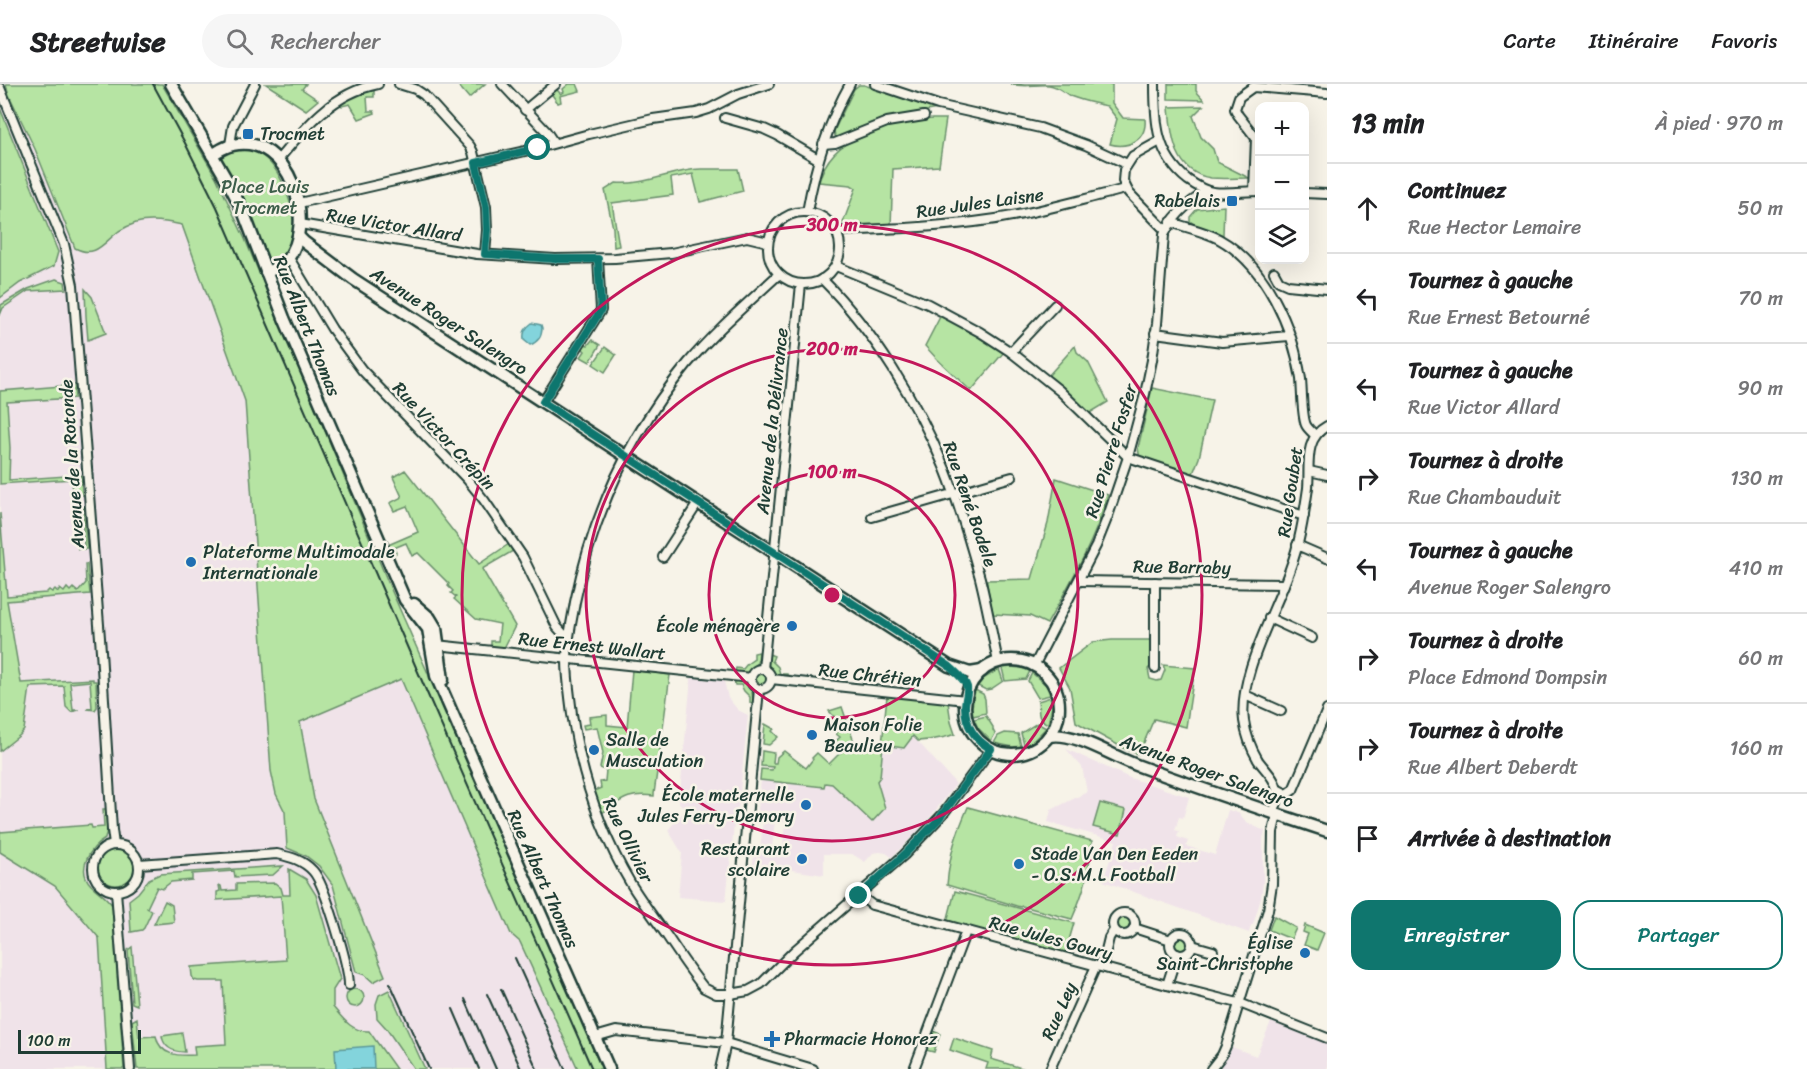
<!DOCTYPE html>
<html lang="fr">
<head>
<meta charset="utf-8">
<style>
	body { margin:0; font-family:Sriracha,sans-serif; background:#f6f6f6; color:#202124 }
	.controls { position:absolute; right:18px; top:18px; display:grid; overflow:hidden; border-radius:12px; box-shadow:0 6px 24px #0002 }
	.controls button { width:54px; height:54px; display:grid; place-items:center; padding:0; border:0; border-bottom:2px solid #e0e0e0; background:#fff; color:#202124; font:30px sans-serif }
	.scale { position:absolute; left:18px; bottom:15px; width:123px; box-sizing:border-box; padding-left:6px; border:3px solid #1f3d34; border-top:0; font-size:16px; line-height:21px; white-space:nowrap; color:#1f3d34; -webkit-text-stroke:4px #f7f3e8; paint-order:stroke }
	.stop { position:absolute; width:18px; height:18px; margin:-14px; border:4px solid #0f766e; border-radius:50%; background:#fff }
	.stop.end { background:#0f766e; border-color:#fff; box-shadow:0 2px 6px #0008 }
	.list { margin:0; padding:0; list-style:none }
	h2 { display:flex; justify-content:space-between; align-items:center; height:78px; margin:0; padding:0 24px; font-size:26px }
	h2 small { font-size:20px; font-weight:400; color:#757577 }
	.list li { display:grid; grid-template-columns:39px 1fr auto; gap:18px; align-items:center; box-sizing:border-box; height:90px; padding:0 24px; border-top:2px solid #e0e0e0 }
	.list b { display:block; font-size:22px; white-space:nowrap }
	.list p { margin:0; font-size:20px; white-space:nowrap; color:#757577 }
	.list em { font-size:20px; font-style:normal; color:#757577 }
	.actions { display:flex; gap:12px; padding:18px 24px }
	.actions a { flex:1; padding:14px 0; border:2px solid #0f766e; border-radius:18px; text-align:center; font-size:21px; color:#0f766e }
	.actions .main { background:#0f766e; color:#fff }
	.icon { flex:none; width:33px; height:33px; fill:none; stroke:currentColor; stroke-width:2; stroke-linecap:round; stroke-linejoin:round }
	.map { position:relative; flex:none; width:1327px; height:985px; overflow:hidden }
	header { display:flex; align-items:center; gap:36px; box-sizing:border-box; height:84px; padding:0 30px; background:#fff; border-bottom:2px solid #e0e0e0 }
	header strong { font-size:28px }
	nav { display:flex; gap:33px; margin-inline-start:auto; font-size:21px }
	.search { width:420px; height:54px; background:#f6f6f6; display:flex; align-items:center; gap:15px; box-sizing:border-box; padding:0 21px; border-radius:33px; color:#757577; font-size:22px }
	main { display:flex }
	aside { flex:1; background:#fff }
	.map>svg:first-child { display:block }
	.built { fill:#f0e3e9; fill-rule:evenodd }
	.green { fill:#b6e4a3; stroke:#6a906c; stroke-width:1.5 }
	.water { fill:#83d4dc; stroke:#5b9899; stroke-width:1.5 }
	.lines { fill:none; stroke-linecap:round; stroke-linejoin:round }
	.street-casing { stroke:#1f3d34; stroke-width:12 }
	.secondary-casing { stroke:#1f3d34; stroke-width:15 }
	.street { stroke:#f7f3e8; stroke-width:8 }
	.secondary { stroke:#f7f3e8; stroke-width:10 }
	.rail { stroke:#1f3d34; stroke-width:2 }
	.route { stroke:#0f766e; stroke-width:8 }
	.ring { fill:none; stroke:#c2185b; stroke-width:3 }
	.poi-dot { fill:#1f6fb2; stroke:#f7f3e8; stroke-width:2 }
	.labels { text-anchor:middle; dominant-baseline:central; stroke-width:5; stroke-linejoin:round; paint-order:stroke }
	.poi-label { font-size:18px; fill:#1f3d34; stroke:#f7f3e8; text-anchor:start }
	.park-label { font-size:18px; fill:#3d5e4a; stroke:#f7f3e8 }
	.street-label { font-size:18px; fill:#1f3d34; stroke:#f7f3e8 }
	.centre { fill:#c2185b; stroke:#f7f3e8; stroke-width:3 }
	.ring-label { font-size:18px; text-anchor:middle; font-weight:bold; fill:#c2185b; stroke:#f7f3e8; stroke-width:5; stroke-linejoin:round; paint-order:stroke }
</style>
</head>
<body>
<header>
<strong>Streetwise</strong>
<div class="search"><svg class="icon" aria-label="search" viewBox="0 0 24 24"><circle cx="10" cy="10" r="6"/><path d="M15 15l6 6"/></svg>Rechercher</div>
<nav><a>Carte</a><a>Itinéraire</a><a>Favoris</a></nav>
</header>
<main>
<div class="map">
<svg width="1327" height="985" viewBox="0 0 1327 985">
	<rect width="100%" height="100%" fill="#f7f3e8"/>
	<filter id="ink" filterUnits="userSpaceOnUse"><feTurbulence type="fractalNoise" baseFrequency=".0167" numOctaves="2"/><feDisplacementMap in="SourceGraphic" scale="12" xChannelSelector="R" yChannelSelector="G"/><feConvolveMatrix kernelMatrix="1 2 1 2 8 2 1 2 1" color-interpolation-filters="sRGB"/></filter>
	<g filter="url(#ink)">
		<g class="built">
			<polygon points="0,0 162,0 216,93 245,155 390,503 602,985 0,985"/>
			<polygon points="691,594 724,597 728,614 738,626 748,631 739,718 737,731 735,732 726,817 678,813 682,769 668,746 686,725 679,719"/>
			<path d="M913 652 956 700 924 741 892 773 886 769 880 768 873 769 865 778 852 770H824V791L753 780 754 767H760L763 736 757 735 761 696 824 703 825 699 832 700 885 724 877 697 880 693 883 661ZM775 736 785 738 783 762 772 765Z"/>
			<polygon points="1066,665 1130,694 1189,713 1183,734 1179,733 1175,746 1179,747 1177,753 1188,757 1186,762 1215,771 1228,726 1239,729 1247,739 1265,747 1263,754 1263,799 1261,814 1253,841 1251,841 1249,849 1103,797 1116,757 1048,738 1051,726 1087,708 1082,683"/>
			<polygon points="1271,938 1327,960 1327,985 1219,985 1230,968 1232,963 1256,972"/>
		</g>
		<g class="green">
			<path d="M6 0H162L216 93 245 155 390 503 602 985H578L520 858 511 850 401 595 300 638 314 715 385 892 373 898 365 891 356 888 333 801 319 782 306 772 287 764 285 728 276 710 271 687 245 317 182 141C169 138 149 135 136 139 130 141 124 144 119 147 104 158 96 175 75 164L35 65 9 11Z"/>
			<polygon points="266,0 306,0 302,5 318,16 306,26"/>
			<polygon points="457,0 485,0 469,14"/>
			<polygon points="569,0 577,0 580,7 560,12 561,18 558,19 550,8 553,5 557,6 561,10 564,8 563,5"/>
			<path d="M1011 0H1112V19L1123 34 1145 35C1147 56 1128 65 1110 60L1117 35 1107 22C1095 19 1082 17 1070 12 1063 8 1058 2 1049 1 1036 0 1024 4 1011 0Z"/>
			<polygon points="1168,0 1196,0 1196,7 1204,16 1168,15"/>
			<path d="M859 1H864L937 25C901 31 872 39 838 54L835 52 834 47 854 5Z"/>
			<polygon points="374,6 374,13 367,13 368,27 374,27 375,29 359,35 350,20 342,22 340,20 359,10"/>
			<path d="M1203 22 1193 32 1201 53 1213 65 1217 78 1249 94C1237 94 1223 95 1211 94 1175 89 1171 52 1169 23Z"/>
			<polygon points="0,24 58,168 54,182 20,199 0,214"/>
			<path d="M932 35H946L939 82 893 85 891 142 848 143 843 139 856 104 851 101 819 98C831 49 888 40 932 35Z"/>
			<path d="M237 65C244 66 252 66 259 70 282 82 297 129 293 153 291 163 282 174 274 180L269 178 247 125 220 74C223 67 229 67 237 65Z"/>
			<path d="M701 85H738L743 107 700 118 693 90 671 94 673 111 612 119 619 162 614 163 613 144 605 106 616 99C644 102 672 86 701 85Z"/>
			<polygon points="1224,122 1223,151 1195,141 1190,137 1190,133 1197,125"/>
			<polygon points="56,195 65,198 66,205 28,207 3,224 0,231 1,221 28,205"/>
			<polygon points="85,205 92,213 106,249 88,256 86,232"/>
			<polygon points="941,231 1004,268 971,307 937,275 925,262"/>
			<polygon points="592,256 600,261 590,278 581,273 585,267 582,264 585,260 588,261"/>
			<polygon points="1075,262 1077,268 1088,278 1108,318 1088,330 1048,292"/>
			<polygon points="605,263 616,271 605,288 593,280"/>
			<polygon points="74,301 75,314 7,318 10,364 9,396 81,391 82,411 73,412 72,395 0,400 0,307"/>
			<polygon points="1152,304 1212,316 1199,374 1192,392 1140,375 1138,364"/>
			<polygon points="405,386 479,480 509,460 513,467 482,485 515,542 504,564 491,562 491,557 498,557 500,540 476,535 454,515 456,513 451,509 453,507 448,502 449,500 418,469 412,472 406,459 394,464 396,469 392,471 388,461 418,448 407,422 394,427 390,419 402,413 393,393"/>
			<path d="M1056 394 1108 411C1095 457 1070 499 1047 540L1030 532 993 530 986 496 1032 495 1048 439Z"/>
			<polygon points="83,422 87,465 78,465 78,463 84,462 82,433 75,432 74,424"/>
			<polygon points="0,429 7,512 46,509 49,506 52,508 55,505 58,508 60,505 64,508 67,504 70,507 73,504 78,508 86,499 85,480 87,480 90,510 7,517 21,599 93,595 93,597 96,597 97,623 95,626 87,625 92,624 90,597 70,599 73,626 79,626 71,628 66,623 64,602 30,603 24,646 20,651 0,667"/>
			<polygon points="1112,556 1153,556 1153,580 1148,585 1150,595 1157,597 1161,596 1165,586 1163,581 1195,584 1186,643 1154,635 1139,670 1127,666 1076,638 1070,604 1059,584 1093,558"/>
			<path d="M759 568C758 585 751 591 734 590L736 584 743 585 747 580 754 575V569Z"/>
			<polygon points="769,570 774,572 772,577 778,583 780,590 787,590 788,594 774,591 768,582"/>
			<polygon points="1011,583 1021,584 1030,587 1026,595 1005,597 1002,584"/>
			<polygon points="999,585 1003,597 991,605 986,606 978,602 983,595"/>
			<path d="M632 586 670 591 654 710V712C628 709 623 715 602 729L594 707 601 704 600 698 605 697 606 686 600 684 603 669 597 643 584 645 583 641 590 640 589 633 607 631V641L627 643Z"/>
			<circle cx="761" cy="595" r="7"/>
			<polygon points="1032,589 1047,602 1050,611 1038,614 1028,597"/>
			<path d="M734 596C751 599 753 603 753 620L750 619V613L744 607 741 601H735Z"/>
			<polygon points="975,606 983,610 985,615 986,629 973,632 972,623"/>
			<path d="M887 612 948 618 951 638 955 650C943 655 931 656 918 657L913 652 904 664 883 661 880 693 877 697 885 724 872 738 832 700 825 699 824 703 760 696 761 685 772 686 773 683 761 682 762 667 774 669 773 679H776L777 673 784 667 806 684 813 675 812 674 817 669 829 680 842 667 835 658 840 653 836 650 843 642 829 627 842 623 854 658 882 661Z"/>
			<path d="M1051 613 1052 623 1048 640C1035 633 1040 630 1038 617Z"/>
			<polygon points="986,632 993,643 993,646 995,650 991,657 978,644 974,635"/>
			<polygon points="1037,639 1046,644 1032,658 1024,661 1021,649"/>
			<polygon points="765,640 774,645 772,647 778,653 769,661 763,660"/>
			<polygon points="1005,649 1018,650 1021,662 1013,663 994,659 998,652"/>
			<polygon points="1100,719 1126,726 1120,750 1093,743"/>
			<path d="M968 723 1092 757C1089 789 1085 805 1072 835L1022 822 1020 823 947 801C950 769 955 753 968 723Z"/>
			<path d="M103 725H106L107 746 105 755C90 764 76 785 91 801 98 808 106 812 112 821L124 985H107L99 854 55 802 0 768V748L91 741 92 744 104 743Z"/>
			<circle cx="116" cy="783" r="18"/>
			<polygon points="283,782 273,791 235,793 234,787 192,790 192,796 171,798 162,805 157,803 147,824 152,827 144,844 142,846 131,848 129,816 138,809 149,795 160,790"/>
			<path d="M289 785 306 795 316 811 340 895 333 906V923C343 935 352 948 369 947L396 985H137L132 937 137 934 139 953 156 952C160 972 178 972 195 971L194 962 226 960 223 897H198L194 896 192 892 191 883 286 876 281 812 217 816V808L220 807 219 801 221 802 222 807 236 806V800L275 799 281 804 283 811H290Z"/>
			<polygon points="955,807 1074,839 1065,870 947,838"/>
			<polygon points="165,817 172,821 174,838 154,840"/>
			<polygon points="1274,832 1296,844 1291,855 1269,846"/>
			<circle cx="1123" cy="840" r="8"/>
			<polygon points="1305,841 1324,849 1317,866 1304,861 1308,850 1303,848"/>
			<circle cx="1181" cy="860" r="7"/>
			<polygon points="132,863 137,921 132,919 128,866"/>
			<circle cx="355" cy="914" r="9"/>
			<polygon points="389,906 425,985 414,985 386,944 377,934 376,920 379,911"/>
			<polygon points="933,947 940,950 934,968 926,966"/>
			<path d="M182 949 185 968C173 968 164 964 162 952Z"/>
			<polygon points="954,954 993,967 991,975 1025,985 986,985 988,979 950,966"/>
		</g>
		<g class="water">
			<path d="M532 239 541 241 542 244C542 252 538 258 530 261L524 256C523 248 525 244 532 239Z"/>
			<polygon points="373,962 374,985 336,985 335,965"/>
		</g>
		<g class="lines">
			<defs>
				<g id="street">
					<polyline points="399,0 415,5 424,11 470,62 473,68 486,123 487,146 485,170"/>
					<polyline points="502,0 546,47 554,59"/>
					<polyline points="875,0 938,21 1040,44 1086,61 1127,80"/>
					<path d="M1155 0C1155 38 1156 71 1188 96 1195 101 1204 107 1213 108 1228 110 1244 107 1260 107"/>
					<polyline points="0,4 64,160 73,201 101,567 112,746 114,761"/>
					<polyline points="525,26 556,0"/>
					<polyline points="725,34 764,45 777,51 818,75"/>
					<polyline points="1160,57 1133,72 1124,86 1123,97 1129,109 1166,147"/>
					<polyline points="823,60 835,59 887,38 924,32"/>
					<polyline points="230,61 233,42 255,0"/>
					<path d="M278 76C306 42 333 9 378 0"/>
					<polyline points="1254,107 1256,54 1238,31 1235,25 1239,13 1253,3 1327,9"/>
					<polyline points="1304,109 1327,110"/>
					<polyline points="299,119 538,64 589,50 653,35 696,29 709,25 738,10 769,0"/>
					<circle cx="804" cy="164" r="36"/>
					<path d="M807 128C815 83 827 40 850 0"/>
					<path d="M1171 138C1187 144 1204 147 1219 155 1266 181 1293 244 1301 295 1302 306 1302 333 1306 341 1308 345 1312 348 1315 351"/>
					<polyline points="300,140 477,170 555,175 615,174 671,169 747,153 768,158"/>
					<path d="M836 147C890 145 943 143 996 135 1040 128 1083 115 1126 105"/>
					<polyline points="289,174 332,245 362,286 467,395 484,416 523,473 557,543 568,555"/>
					<polyline points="836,182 928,220 980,248 1011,268 1060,307 1128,373 1304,432"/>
					<polyline points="1274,188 1279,197 1288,201 1327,205"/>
					<path d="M779 190C748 219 716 246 688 279 631 348 593 430 575 518 572 537 567 556 567 576 567 594 570 612 572 630 581 690 600 748 631 800 642 818 655 835 667 852 679 870 691 888 704 904L716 910H730L748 907 761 900 794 867 904 771 943 730 991 665"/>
					<path d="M822 195C874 247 917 318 945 385 959 420 970 458 980 494 987 522 992 550 998 578"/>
					<polyline points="1155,249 1222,258 1289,252"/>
					<polyline points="1011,268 1055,221"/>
					<polyline points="543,318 601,226 598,175"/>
					<polyline points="1309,387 1327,391"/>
					<polyline points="872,433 1012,393"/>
					<polyline points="1297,461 1327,474"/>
					<polyline points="663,473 698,419"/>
					<polyline points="1079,497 1284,500"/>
					<polyline points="1155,498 1155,584"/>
					<polyline points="1269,534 1312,554"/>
					<polyline points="436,561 751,594"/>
					<path d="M1034 582 1096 462 1108 432 1128 373 1145 310 1152 276 1157 240 1164 151C1173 131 1189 118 1207 107"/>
					<circle cx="761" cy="595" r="10"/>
					<polyline points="763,585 801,200"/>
					<polyline points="771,595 966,616"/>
					<polyline points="1245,611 1281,627"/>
					<polyline points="1277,705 1287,710 1293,706 1327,626"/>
					<path d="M1273 729C1276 722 1279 715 1277 707 1276 695 1265 686 1258 676 1251 664 1246 651 1244 637 1238 590 1275 529 1290 485 1300 459 1304 431 1308 404 1310 382 1303 355 1327 342"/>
					<circle cx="116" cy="784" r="23"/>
					<path d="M139 780 277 770C291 773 303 776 313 787 325 800 349 883 349 901"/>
					<polyline points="116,807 130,985"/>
					<polyline points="859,811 872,821 1167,901 1242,920 1327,954"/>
					<circle cx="1124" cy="840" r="11"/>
					<polyline points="1134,844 1171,856"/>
					<circle cx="1181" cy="860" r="11"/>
					<polyline points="1192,861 1213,867"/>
					<polyline points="1102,883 1109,854 1114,846"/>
					<polyline points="1167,901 1177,870"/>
					<polyline points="595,953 616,947 726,959 813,985"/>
					<polyline points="720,985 726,959 759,605"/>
					<polyline points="914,985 966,847"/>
					<polyline points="1050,985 1096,882"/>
					<polyline points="1211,985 1222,971 1226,962 1268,826 1272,800 1273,748 1277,731"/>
				</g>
				<g id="secondary">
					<polyline points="171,0 228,98 243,127 284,234 405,516 428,545 436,592 609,985"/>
					<path d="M212 71C219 67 225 62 233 61 289 48 319 140 286 177 281 183 274 185 266 188"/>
					<polyline points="298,152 304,158 353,195 949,582 970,589 982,587"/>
					<polyline points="414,520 430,534 436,544 443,596"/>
					<circle cx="1012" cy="623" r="47"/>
					<path d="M1049 652C1075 647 1113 673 1139 682 1201 705 1264 726 1327 747"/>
				</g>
			</defs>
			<use href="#street" class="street-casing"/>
			<use href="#secondary" class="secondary-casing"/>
			<use href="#street" class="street"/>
			<use href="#secondary" class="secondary"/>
			<g class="rail">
				<polyline points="153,0 185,59 217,123 428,611 592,985"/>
				<polyline points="515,874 565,985"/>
				<polyline points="390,899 429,985"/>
				<polyline points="501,905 537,985"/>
				<polyline points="487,910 521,985"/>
				<polyline points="465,915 496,985"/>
				<polyline points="453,925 479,985"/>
			</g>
		</g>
	</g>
	<g class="lines" filter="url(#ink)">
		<path class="route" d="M538 64 476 79 486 123 487 146 485 170 555 175H598L601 226 543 318 949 582C955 588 965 595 967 603 968 610 965 616 965 622 965 641 975 656 991 665L938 736 904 771 859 812"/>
	</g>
	<g class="ring">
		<circle cx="832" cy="511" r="123"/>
		<circle cx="832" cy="511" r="246"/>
		<circle cx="832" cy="511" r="370"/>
	</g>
	<g class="poi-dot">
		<rect x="242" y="44" width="12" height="12" rx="3"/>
		<rect x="1226" y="111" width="12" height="12" rx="3"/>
		<circle cx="191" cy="478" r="6"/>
		<circle cx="792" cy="542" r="6"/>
		<circle cx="812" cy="651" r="6"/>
		<circle cx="594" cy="666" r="6"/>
		<circle cx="806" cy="721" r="6"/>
		<circle cx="802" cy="775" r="6"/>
		<circle cx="1019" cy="780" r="6"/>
		<circle cx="1305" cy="869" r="6"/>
		<path d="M769 946h6v6h6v6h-6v6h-6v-6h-6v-6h6z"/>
	</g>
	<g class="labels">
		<g class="poi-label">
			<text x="260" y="50">Trocmet</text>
			<text x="1220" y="117" text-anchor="end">Rabelais</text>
			<text x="203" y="468">Plateforme Multimodale<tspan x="203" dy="21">Internationale</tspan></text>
			<text x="780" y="542" text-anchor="end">École ménagère</text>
			<text x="824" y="641">Maison Folie<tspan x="824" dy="21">Beaulieu</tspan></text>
			<text x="606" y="656">Salle de<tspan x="606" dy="21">Musculation</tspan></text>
			<text x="794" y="711" text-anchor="end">École maternelle<tspan x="794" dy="21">Jules Ferry-Demory</tspan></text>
			<text x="790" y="765" text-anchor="end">Restaurant<tspan x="790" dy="21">scolaire</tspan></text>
			<text x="1031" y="770">Stade Van Den Eeden<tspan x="1031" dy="21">- O.S.M.L Football</tspan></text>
			<text x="1293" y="859" text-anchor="end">Église<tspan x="1293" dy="21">Saint-Christophe</tspan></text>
			<text x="784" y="955">Pharmacie Honorez</text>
		</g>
		<g class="park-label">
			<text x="265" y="103">Place Louis<tspan x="265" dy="21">Trocmet</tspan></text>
		</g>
		<g class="street-label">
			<text transform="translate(980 119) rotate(-8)">Rue Jules Laisne</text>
			<text transform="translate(394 141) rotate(9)">Rue Victor Allard</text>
			<text transform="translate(449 237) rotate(33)">Avenue Roger Salengro</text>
			<text transform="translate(307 242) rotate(68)">Rue Albert Thomas</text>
			<text transform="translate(772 337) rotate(-84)">Avenue de la Délivrance</text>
			<text transform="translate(444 352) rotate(47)">Rue Victor Crépin</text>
			<text transform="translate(1111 367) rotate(-73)">Rue Pierre Fosfer</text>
			<text transform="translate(72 380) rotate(-94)">Avenue de la Rotonde</text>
			<text transform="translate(1290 408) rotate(-82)">Rue Goubet</text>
			<text transform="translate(970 420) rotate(71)">Rue René Bodele</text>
			<text transform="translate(1182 483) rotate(1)">Rue Barraby</text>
			<text transform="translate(592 562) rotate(6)">Rue Ernest Wallart</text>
			<text transform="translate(870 591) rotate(6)">Rue Chrétien</text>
			<text transform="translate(1207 687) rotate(20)">Avenue Roger Salengro</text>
			<text transform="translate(628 756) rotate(64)">Rue Ollivier</text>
			<text transform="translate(543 795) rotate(66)">Rue Albert Thomas</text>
			<text transform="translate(1051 854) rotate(15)">Rue Jules Goury</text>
			<text transform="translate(1059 927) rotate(-66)">Rue Ley</text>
		</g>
	</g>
	<circle cx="832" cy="511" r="9" class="centre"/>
	<g class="ring-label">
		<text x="832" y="147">300 m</text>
		<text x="832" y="271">200 m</text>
		<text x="832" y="394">100 m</text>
	</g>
</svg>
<div class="controls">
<button>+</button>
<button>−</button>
<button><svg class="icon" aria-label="layers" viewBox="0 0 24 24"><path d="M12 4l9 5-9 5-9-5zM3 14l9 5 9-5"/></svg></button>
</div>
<div class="scale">100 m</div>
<div class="stop" style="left:538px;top:64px"></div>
<div class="stop end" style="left:859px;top:812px"></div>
</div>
<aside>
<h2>13 min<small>À pied · 970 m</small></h2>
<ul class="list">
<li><svg class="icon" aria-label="ahead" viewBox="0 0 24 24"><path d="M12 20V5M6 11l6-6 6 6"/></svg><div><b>Continuez</b><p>Rue Hector Lemaire</p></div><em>50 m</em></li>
<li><svg class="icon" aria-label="left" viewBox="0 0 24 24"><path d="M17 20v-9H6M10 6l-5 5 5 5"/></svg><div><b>Tournez à gauche</b><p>Rue Ernest Betourné</p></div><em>70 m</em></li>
<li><svg class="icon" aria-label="left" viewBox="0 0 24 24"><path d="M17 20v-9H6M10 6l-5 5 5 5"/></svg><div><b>Tournez à gauche</b><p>Rue Victor Allard</p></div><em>90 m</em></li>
<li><svg class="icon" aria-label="right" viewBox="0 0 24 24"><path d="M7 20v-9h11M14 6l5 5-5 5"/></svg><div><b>Tournez à droite</b><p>Rue Chambauduit</p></div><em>130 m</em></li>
<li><svg class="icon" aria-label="left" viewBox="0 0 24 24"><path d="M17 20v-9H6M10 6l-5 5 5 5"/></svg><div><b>Tournez à gauche</b><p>Avenue Roger Salengro</p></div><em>410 m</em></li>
<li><svg class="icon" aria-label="right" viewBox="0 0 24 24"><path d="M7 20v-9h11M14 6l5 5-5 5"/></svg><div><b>Tournez à droite</b><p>Place Edmond Dompsin</p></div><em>60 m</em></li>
<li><svg class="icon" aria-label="right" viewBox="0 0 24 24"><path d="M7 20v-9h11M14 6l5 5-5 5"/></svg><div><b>Tournez à droite</b><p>Rue Albert Deberdt</p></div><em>160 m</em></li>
<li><svg class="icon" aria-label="arrive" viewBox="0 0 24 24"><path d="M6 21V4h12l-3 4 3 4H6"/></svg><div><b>Arrivée à destination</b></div></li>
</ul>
<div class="actions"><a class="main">Enregistrer</a><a>Partager</a></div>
</aside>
</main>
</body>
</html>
